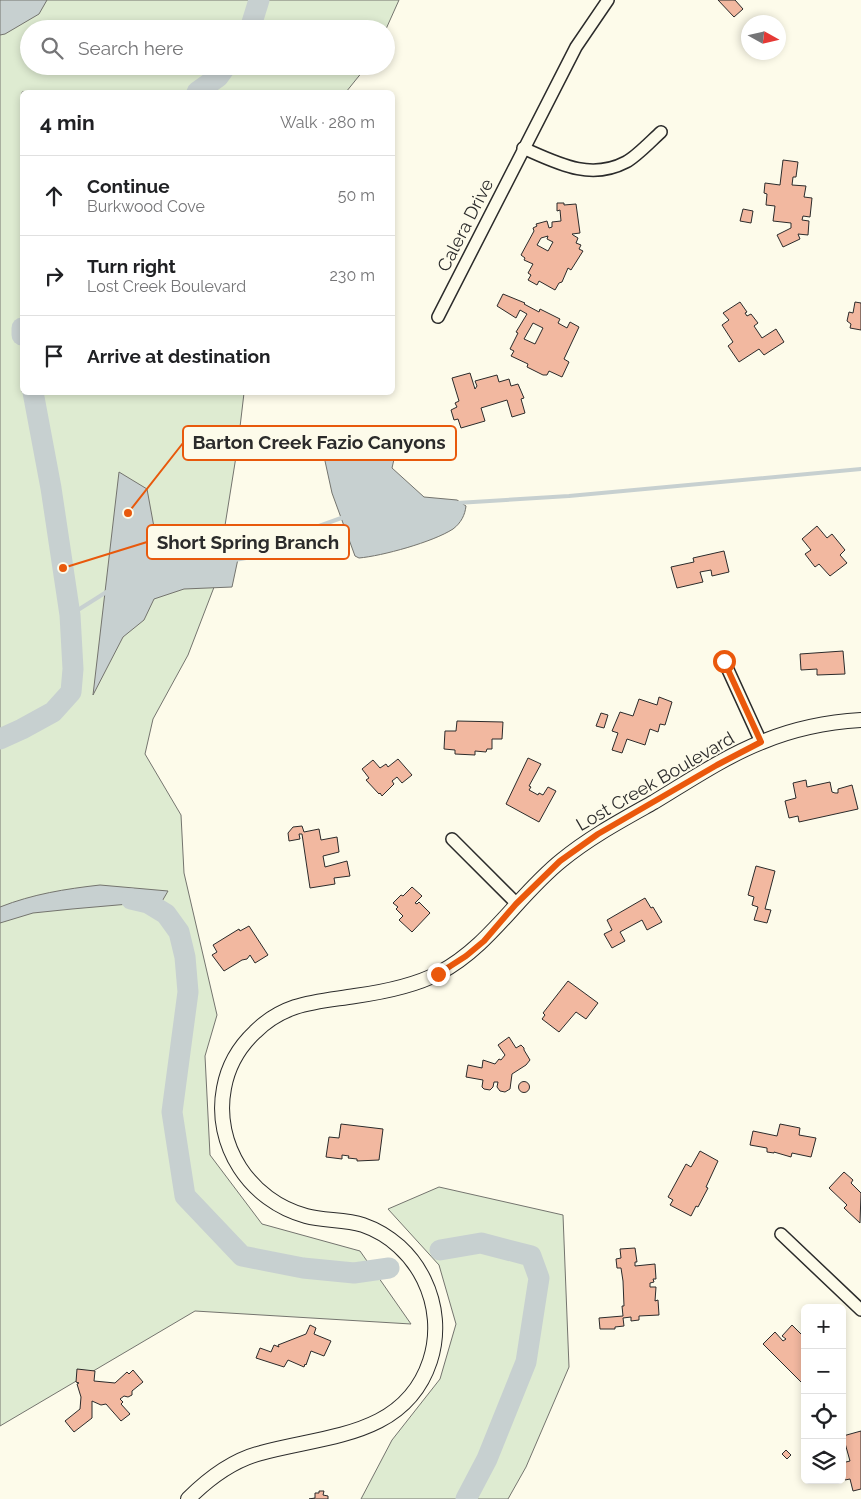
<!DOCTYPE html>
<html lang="en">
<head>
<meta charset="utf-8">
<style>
	body { margin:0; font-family:Raleway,sans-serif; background:#f2f2f2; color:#202124 }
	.controls { position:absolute; right:15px; bottom:15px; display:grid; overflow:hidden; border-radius:8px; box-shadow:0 2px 8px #0003 }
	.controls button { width:45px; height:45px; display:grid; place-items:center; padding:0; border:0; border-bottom:1px solid #e0e0e0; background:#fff; color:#202124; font:25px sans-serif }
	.compass { position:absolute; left:741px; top:15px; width:45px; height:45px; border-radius:50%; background:#fff; box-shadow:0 2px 8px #0003; rotate:98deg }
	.stop { position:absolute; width:15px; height:15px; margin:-11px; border:4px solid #ea580c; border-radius:50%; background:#fff }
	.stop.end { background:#ea580c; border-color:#fff; box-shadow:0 1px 5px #0008 }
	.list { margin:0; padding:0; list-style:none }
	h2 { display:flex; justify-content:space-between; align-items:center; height:65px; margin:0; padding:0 20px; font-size:21px }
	h2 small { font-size:16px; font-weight:400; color:#757577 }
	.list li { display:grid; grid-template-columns:32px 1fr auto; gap:15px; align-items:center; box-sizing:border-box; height:80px; padding:0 20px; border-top:1px solid #e0e0e0 }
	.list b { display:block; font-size:19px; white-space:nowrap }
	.list p { margin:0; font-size:16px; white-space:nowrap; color:#757577 }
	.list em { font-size:16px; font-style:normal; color:#757577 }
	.icon { flex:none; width:28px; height:28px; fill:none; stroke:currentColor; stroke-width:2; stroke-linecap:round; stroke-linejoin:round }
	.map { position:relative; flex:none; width:861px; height:1499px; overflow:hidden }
	.search { position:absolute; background:#fff; box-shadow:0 2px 8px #0003; left:20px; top:20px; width:375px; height:55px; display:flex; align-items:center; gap:12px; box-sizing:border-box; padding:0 18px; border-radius:28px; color:#757577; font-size:19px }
	.panel { position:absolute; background:#fff; box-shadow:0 2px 8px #0003; left:20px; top:90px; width:375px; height:305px; border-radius:8px }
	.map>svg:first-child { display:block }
	.green { fill:#deebd1; stroke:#74746e }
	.water { fill:#c7d0d0; stroke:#74746e }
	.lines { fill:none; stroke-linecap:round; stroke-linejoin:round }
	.stream { stroke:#c7d0d0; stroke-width:4 }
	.river { stroke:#c7d0d0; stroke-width:21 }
	.building { fill:#f2b8a0; stroke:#2b2b2b; fill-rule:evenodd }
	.minor-casing { stroke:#2b2b2b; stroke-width:14 }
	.tertiary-casing { stroke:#2b2b2b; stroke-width:16 }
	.minor { stroke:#fdfbea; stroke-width:11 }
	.tertiary { stroke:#fdfbea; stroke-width:14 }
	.route { stroke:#ea580c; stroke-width:6 }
	.labels { text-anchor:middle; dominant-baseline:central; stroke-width:4; stroke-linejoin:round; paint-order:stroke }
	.street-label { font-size:18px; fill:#2b2b2b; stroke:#fdfbea }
	.leader { fill:none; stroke:#e8590c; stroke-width:2 }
	.callout-dot { fill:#e8590c; stroke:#fdfbea; stroke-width:2 }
	.callout { fill:#fdfbea; stroke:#e8590c; stroke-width:2 }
	.callout-label { font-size:19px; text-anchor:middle; font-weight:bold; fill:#2b2b2b }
</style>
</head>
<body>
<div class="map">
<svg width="861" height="1499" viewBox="0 0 861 1499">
	<rect width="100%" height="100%" fill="#fdfbea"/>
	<g class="green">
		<polygon points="0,0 399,0 386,29 29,29 29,66 367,66 346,92 22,92 22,392 244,393 238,444 216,582 188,655 153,719 145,754 181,815 184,873 217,1015 205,1056 210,1155 262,1224 360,1251 411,1324 195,1311 0,1426"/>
		<polygon points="439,1187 563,1215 569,1367 526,1467 508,1499 361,1499 392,1440 440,1379 456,1324 439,1265 388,1209"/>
	</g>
	<g class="water">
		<polygon points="0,0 47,0 39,14 5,34 0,35"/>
		<path d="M390 431 398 436 397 446 392 468 424 497 457 500 466 506C465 515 461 523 453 529 433 542 382 556 359 558L355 556 332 493 325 461 328 454Z"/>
		<polygon points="119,472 147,489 156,538 207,532 245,526 232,587 184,589 154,599 144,620 123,637 93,695"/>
		<path d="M100 885 168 891 157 910 129 904 72 909 33 913 0 923V907C33 894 65 889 100 885Z"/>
	</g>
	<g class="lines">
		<g class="stream">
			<polyline points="457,503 569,496 861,469"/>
			<polyline points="235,560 246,558 283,539 344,517"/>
			<polyline points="70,615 108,591"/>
		</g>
		<g class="river">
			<polyline points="250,29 259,0"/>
			<polyline points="197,92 218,77 226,66"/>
			<polyline points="22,328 22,335"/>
			<polyline points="0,739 22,729 53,712 71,692 73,669 70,615 51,488 33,392"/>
			<polyline points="131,899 148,903 166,914 179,932 185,957 188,992 172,1112 185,1196 242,1256 303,1268 354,1273 389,1268"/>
			<polyline points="440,1250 481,1243 531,1256 539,1278 526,1362 487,1459 466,1499"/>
		</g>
	</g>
	<g class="building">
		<polygon points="718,0 735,0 743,9 734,17"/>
		<polygon points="783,160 798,162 796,177 793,177 792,185 806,186 804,197 812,198 810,217 803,216 802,220 809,221 808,235 798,234 800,239 783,247 777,235 791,228 791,223 773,221 775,206 766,205 767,194 764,193 765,183 780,185"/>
		<path d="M557 203H564V205L576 204 580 233 572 234 573 235 578 238 576 243 581 245 579 249 583 251 571 270 568 268 562 282 559 283 555 290 539 281 537 285 528 280 531 275 528 273 533 264 524 260 525 258 521 255 534 231 533 228 537 226 536 224 547 221 549 228 552 227V222L561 221 560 210 557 211ZM548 236 547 239 553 242 548 251 537 245 541 238Z"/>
		<polygon points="743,209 753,211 751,223 740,221"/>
		<path d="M503 294 525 303 524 304 539 312 540 309 560 319 558 323 567 328 570 322 579 327 564 359 569 362 562 377 549 371 547 375H543L527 367 528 364 511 356 514 351 510 349 518 333 516 332 527 314 520 310 516 318 497 306ZM533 323 543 328 535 344 524 339Z"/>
		<polygon points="740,302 747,312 745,313 747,316 751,314 758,323 754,326 762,338 776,329 784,342 764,355 759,349 739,362 728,346 733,342 722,325 729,320 723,313"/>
		<polygon points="855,302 861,303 861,330 850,328 851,324 847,321 849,312 853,313"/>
		<polygon points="470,373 475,389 477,386 475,381 497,375 499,382 509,379 511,386 518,384 524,398 521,399 525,413 512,417 507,400 481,408 485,421 461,428 458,419 454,420 451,410 457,407 455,403 459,401 452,378"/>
		<polygon points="817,526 827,538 832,534 845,550 840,555 847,563 830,576 819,564 815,567 805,554 811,550 802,539"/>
		<polygon points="724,551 729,572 712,576 711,570 700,572 703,582 677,588 671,567 694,562 693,558"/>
		<polygon points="843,651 845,674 817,675 817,669 801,670 800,654"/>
		<polygon points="659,697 672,702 665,725 660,724 658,732 650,729 645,745 627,739 622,753 612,750 618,733 612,731 620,712 633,716 639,699 657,705"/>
		<polygon points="601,713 608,715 604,728 596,726"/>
		<polygon points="457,721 503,722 502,739 492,739 492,749 487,749 486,752 475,751 475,755 455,754 455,750 444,749 445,731 456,731"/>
		<polygon points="528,758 541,764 529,786 531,787 529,790 538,795 539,793 543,795 548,787 556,791 539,822 506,804"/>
		<polygon points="398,759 412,775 402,783 397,777 392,781 394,784 382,796 380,793 379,794 366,780 369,778 362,769 373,760 380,768 386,764 388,767"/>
		<polygon points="806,780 807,787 830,782 832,792 835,793 838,793 838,789 852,785 858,809 799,822 798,816 789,818 785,801 796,798 793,783"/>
		<polygon points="302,826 304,832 319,829 321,840 337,837 339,852 323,856 325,867 347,861 350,876 334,878 335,884 310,888 302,834 299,834 300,839 289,841 288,833 293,827"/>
		<polygon points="756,866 775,871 765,909 771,910 767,923 754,920 758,907 752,905 754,897 748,895"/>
		<polygon points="412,887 422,896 415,903 417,904 419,902 430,913 412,932 399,920 403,916 396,909 398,907 393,903 401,895 403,896"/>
		<polygon points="645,898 651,908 653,907 662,922 647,930 642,920 620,932 625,941 612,948 604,934 612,930 607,920"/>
		<polygon points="249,926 268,955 255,963 250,955 247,959 242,960 224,971 212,955 217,952 213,945 239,929 240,931"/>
		<polygon points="568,981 598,1003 586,1019 576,1012 559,1032 542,1019 545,1015 543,1013"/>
		<polygon points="509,1037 516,1048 521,1045 524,1048 524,1050 530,1060 526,1065 512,1074 510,1089 505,1092 500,1091 497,1087 498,1082 494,1082 493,1087 490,1090 484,1089 482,1087 483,1080 466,1077 468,1065 482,1068 483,1060 495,1064 499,1059 501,1060 505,1055 498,1045"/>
		<circle cx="524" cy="1087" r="5.5"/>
		<polygon points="341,1124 383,1129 379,1160 357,1161 357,1159 348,1158 349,1156 342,1155 342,1159 326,1157 329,1137 339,1138"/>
		<polygon points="780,1124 800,1128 799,1135 816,1138 811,1157 792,1153 791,1157 774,1152 774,1153 767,1152 767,1148 750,1145 753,1131 777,1136"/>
		<polygon points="700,1151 718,1161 706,1187 708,1188 698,1207 696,1206 691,1216 670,1205 673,1200 668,1197 686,1164 691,1167"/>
		<polygon points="844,1172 853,1180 851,1183 861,1193 860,1223 844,1208 847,1205 829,1188"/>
		<polygon points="635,1248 637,1262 635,1262 635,1266 655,1264 656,1279 653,1279 654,1282 650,1283 650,1287 656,1287 655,1301 658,1300 659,1315 639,1316 639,1320 631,1321 631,1317 623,1318 624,1326 615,1327 615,1329 600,1329 599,1318 623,1316 622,1306 624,1306 623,1281 621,1268 617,1268 616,1259 621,1258 620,1249"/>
		<polygon points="310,1325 316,1328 314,1334 331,1341 324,1356 311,1351 306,1365 305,1364 304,1367 288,1360 284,1367 256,1358 260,1348 271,1352 274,1345 279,1347 278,1345 306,1334"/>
		<polygon points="792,1325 805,1338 805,1382 803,1384 763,1344 775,1332 783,1341 786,1339 782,1336"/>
		<polygon points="77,1369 95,1371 94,1381 115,1383 127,1372 129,1374 133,1370 143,1382 132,1391 132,1395 128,1397 124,1396 120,1399 123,1402 121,1404 130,1414 121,1421 106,1404 101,1405 92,1401 92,1418 74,1432 65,1421 80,1409 81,1397 77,1384 79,1383 76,1382"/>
		<polygon points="861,1431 861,1489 853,1491 850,1479 845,1480 842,1468 842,1463 850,1461 843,1436"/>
		<polygon points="786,1450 791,1455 787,1459 782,1454"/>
		<polygon points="319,1491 324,1491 323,1495 328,1496 328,1499 309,1499 315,1498 315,1493 319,1493"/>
	</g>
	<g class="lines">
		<defs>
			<g id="minor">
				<path d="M523 148C557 163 590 181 626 162 636 157 652 140 661 132"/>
				<polyline points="438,317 576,47 608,0"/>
				<polyline points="724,661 761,742"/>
				<polyline points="452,839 517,904"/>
				<polyline points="781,1234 861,1310"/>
			</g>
			<path id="tertiary" d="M188 1499C208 1479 233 1460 261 1453 326 1435 405 1437 430 1361 448 1306 418 1244 363 1225 345 1219 324 1221 306 1216 250 1201 213 1145 224 1088 228 1066 239 1047 255 1032 285 1002 317 1002 355 996 384 992 414 986 439 973 490 946 518 895 562 860 590 837 622 820 654 802 689 781 724 757 762 742 793 729 828 722 861 720"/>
		</defs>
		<use href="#minor" class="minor-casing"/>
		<use href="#tertiary" class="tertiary-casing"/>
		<use href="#minor" class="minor"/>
		<use href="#tertiary" class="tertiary"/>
	</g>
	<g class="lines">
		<polyline class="route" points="438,974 466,956 484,941 516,904 560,861 598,834 717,765 761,742 724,661"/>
	</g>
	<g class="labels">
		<g class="street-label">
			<text transform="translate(465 225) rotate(-63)">Calera Drive</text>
			<text transform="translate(655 781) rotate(-30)">Lost Creek Boulevard</text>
		</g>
	</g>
	<path class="leader" d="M128 513L183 443M63 568L147 542"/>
	<g class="callout-dot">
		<circle cx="128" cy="513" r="5"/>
		<circle cx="63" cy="568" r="5"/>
	</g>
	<g class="callout">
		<rect x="183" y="426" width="273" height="34" rx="5"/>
		<rect x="147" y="525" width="202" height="34" rx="5"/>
	</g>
	<g class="callout-label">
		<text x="319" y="449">Barton Creek Fazio Canyons</text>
		<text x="248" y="549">Short Spring Branch</text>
	</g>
</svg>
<div class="controls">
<button>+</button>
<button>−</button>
<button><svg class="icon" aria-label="locate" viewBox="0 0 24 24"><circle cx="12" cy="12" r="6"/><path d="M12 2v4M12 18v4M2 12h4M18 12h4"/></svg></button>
<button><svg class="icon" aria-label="layers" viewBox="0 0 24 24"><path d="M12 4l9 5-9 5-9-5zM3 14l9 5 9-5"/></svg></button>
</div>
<svg class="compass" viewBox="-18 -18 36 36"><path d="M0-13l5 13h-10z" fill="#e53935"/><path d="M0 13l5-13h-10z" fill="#757577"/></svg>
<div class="stop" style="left:724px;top:661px"></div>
<div class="stop end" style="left:438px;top:974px"></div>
<div class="search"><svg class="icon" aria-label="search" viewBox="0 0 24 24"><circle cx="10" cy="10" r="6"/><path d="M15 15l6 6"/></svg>Search here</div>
<section class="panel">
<h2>4 min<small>Walk · 280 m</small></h2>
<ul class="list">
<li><svg class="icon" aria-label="ahead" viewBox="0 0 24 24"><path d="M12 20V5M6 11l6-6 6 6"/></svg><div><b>Continue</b><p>Burkwood Cove</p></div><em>50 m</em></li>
<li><svg class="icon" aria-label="right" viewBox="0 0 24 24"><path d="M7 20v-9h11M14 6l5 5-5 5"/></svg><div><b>Turn right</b><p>Lost Creek Boulevard</p></div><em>230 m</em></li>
<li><svg class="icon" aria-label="arrive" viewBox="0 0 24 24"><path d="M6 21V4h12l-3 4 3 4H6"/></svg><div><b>Arrive at destination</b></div></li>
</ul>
</section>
</div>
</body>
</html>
